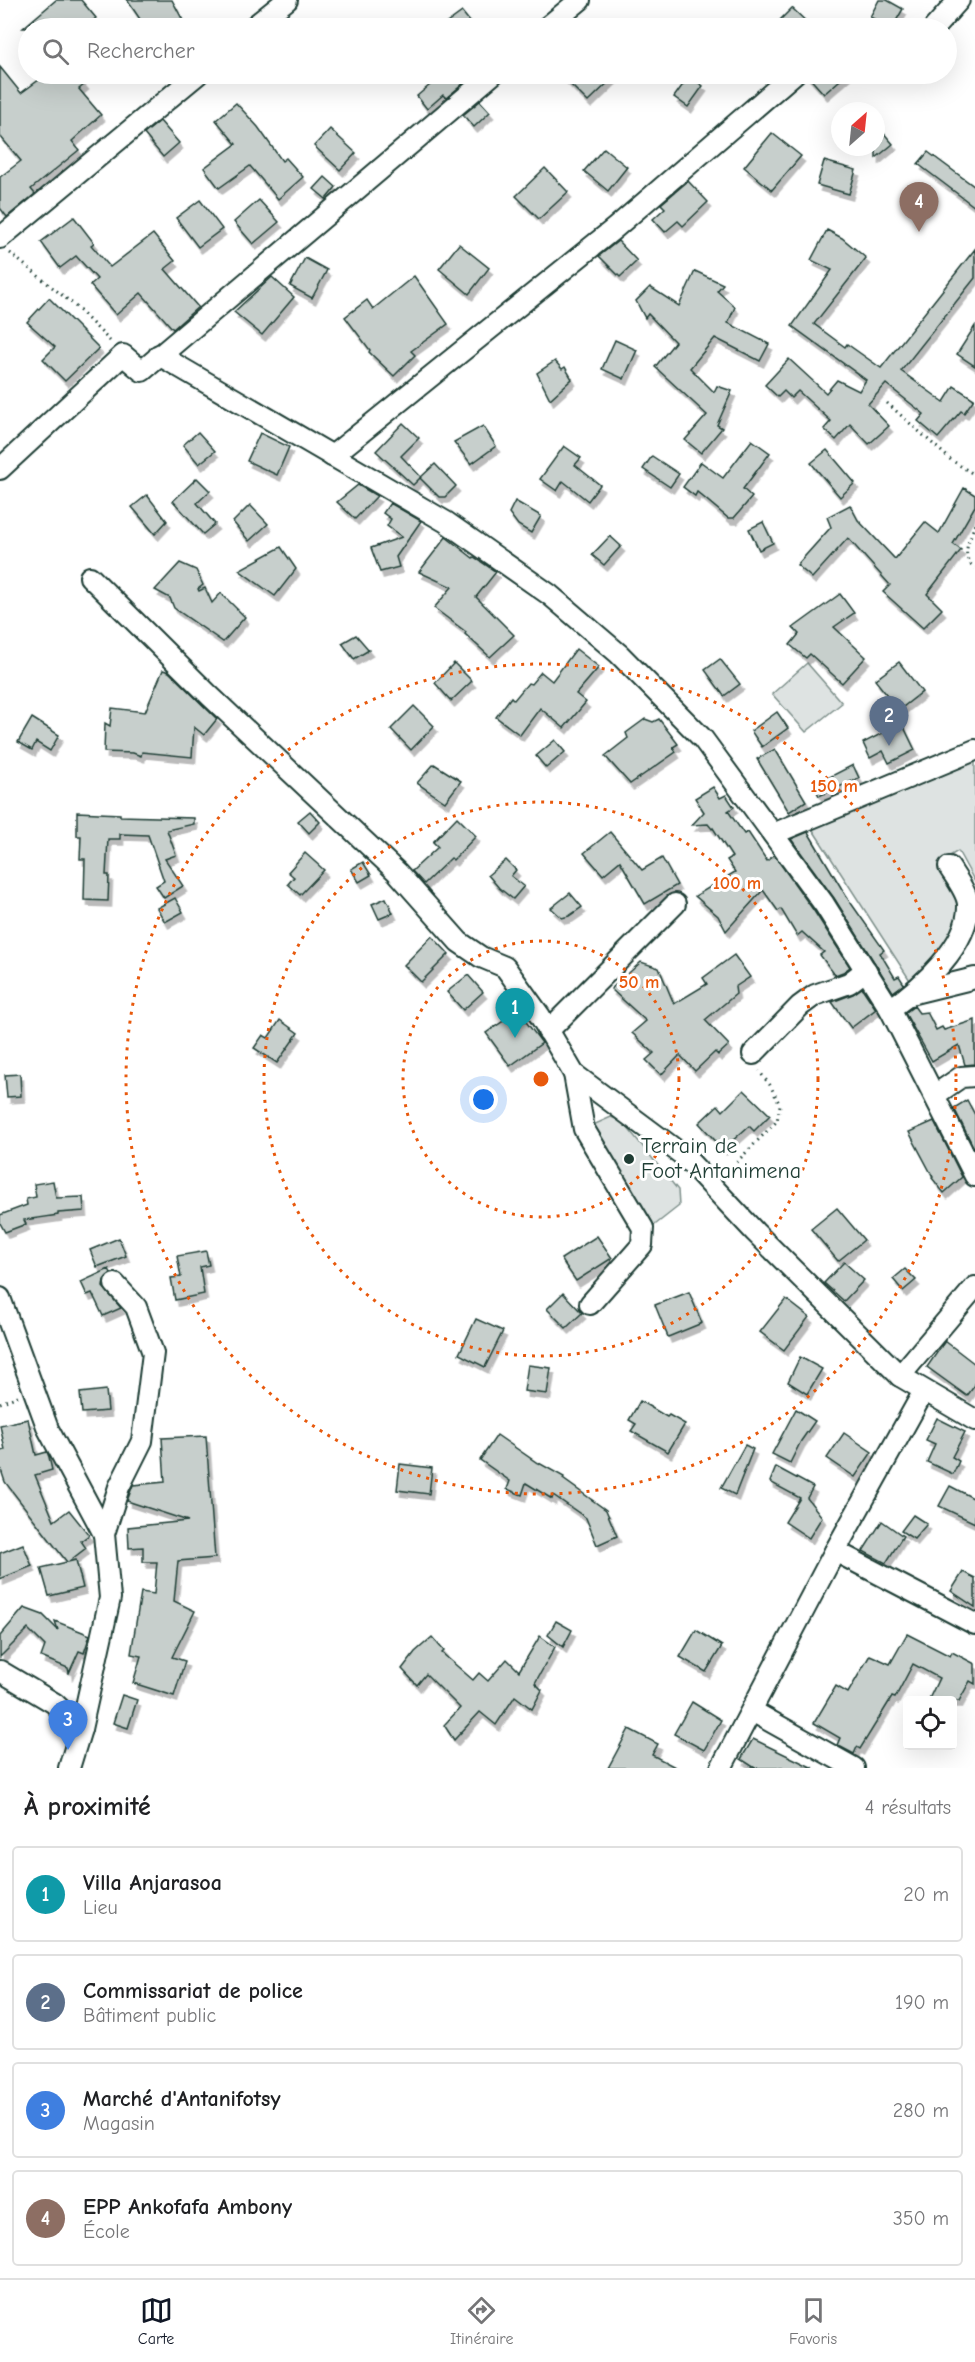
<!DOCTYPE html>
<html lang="fr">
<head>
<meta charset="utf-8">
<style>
	body { margin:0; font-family:"Comic Neue",sans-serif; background:#f2f2f2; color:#202124 }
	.controls { position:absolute; right:18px; bottom:18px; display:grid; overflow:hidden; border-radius:6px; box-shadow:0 6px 24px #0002 }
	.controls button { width:54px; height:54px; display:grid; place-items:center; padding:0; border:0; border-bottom:2px solid #e0e0e0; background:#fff; color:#202124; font:30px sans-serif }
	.compass { position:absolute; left:831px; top:102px; width:54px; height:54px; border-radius:50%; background:#fff; box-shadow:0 6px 24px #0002; rotate:27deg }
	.you { position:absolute; left:484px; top:1100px; width:21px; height:21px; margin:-15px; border:4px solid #fff; border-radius:50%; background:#1a73e8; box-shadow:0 0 0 9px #1a73e833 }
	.badge { display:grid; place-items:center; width:39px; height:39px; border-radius:50%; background:#111827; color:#fff; font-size:20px; font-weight:700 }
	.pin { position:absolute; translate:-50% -50px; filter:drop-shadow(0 2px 3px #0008) }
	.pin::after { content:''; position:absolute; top:32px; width:21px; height:18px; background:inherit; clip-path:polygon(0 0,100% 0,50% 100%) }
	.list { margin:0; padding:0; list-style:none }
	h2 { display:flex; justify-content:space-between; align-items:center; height:78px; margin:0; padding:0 24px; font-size:26px }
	h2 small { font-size:20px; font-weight:400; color:#757577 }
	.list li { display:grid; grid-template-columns:39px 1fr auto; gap:18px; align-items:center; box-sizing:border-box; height:96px; margin:0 12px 12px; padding:0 12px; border:2px solid #e0e0e0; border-radius:6px }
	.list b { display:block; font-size:22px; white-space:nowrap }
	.list p { margin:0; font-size:20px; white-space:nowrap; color:#757577 }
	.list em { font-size:20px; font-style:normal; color:#757577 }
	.icon { flex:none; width:33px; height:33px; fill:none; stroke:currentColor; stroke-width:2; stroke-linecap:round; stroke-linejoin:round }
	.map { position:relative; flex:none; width:975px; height:1768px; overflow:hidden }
	.search { position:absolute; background:#fff; box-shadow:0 6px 24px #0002; left:18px; right:18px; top:18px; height:66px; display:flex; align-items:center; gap:15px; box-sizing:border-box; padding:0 21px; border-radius:33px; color:#757577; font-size:22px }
	.sheet { height:510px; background:#fff }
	nav { display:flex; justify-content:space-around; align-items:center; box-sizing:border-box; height:84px; border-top:2px solid #e0e0e0; background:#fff; font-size:16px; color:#757577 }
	nav a { display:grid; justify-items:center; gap:3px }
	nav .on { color:#111827 }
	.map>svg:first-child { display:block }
	.green { fill:#dee3e2; stroke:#7e908b; stroke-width:1.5 }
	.building { fill:#c7cfcc; stroke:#1f3d34; stroke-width:1.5; filter:url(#shadow) }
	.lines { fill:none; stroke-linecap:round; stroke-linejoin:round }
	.minor-casing { stroke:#1f3d34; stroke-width:24 }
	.path { stroke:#1f3d34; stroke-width:3; stroke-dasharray:1.5 4.5; stroke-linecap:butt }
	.minor { stroke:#fff; stroke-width:20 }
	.ring { fill:none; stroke:#e8590c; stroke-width:3; stroke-dasharray:3 6 }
	.poi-dot { fill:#1f3d34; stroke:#fff; stroke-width:2 }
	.labels { text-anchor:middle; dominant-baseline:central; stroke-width:6; stroke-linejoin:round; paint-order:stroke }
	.poi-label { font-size:22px; fill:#1f3d34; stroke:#fff; text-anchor:start }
	.centre { fill:#e8590c; stroke:#fff; stroke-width:3 }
	.ring-label { font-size:18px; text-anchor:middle; font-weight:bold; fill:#e8590c; stroke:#fff; stroke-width:6; stroke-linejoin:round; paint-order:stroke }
</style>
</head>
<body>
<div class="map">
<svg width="975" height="1768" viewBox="0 0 975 1768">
	<defs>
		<filter id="shadow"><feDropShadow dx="3.5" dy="6" stdDeviation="0" flood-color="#0004"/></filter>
	</defs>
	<rect width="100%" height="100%" fill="#fff"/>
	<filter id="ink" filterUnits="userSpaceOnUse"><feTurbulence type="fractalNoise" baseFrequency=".0167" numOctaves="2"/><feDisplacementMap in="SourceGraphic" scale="12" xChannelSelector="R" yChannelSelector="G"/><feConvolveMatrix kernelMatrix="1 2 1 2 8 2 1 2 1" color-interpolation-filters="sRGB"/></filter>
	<g filter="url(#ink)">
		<g class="green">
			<polygon points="807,663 842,703 806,732 772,694"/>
			<polygon points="975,761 975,882 958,851 938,863 962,906 952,941 913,985 811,827"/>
			<polygon points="611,1117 623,1122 678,1190 679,1206 651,1228 584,1129"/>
		</g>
		<g class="building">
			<polygon points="56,0 81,0 96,18 84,28 23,28"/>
			<polygon points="127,0 172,0 187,28 146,28"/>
			<polygon points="879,0 887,0 903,9 892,28 870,17"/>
			<polygon points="792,8 813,28 772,28"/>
			<polygon points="462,12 475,28 440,28"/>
			<polygon points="0,67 21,93 47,74 76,74 85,84 79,89 101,115 72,141 79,150 31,189 35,194 7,217 0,208 0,177 21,161 0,136"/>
			<polygon points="443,74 452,74 463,84 446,98 443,95 427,109 417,96"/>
			<polygon points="560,74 617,74 588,102"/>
			<polygon points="806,74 847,74 824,94"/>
			<polygon points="689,76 703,86 688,107 674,97"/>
			<polygon points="480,101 490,112 474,127 463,115"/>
			<polygon points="236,103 258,127 282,161 286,158 303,177 278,199 250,166 219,188 204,168 236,144 216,120"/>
			<polygon points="160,121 179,143 163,157 144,134"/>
			<polygon points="876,124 893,144 876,158"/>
			<polygon points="330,129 356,153 340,170 314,146"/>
			<polygon points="772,133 801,156 772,190 744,167"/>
			<polygon points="604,148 627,167 608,191 584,171"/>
			<polygon points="928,152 975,187 975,207 918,164"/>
			<polygon points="824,161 856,170 849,194 817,185"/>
			<polygon points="545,168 568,192 539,219 516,196"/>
			<polygon points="325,177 336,187 326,199 314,189"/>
			<polygon points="688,181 708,202 683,226 678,221 665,232 653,219 665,208 661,204"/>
			<polygon points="200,200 222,229 198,247 176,218"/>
			<polygon points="259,200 279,222 253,244 234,222"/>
			<polygon points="74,217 94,243 91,245 110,267 153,234 175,261 165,269 198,307 173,329 141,293 116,315 90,285 97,279 76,256 60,268 41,242"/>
			<polygon points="827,230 842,238 866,258 814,324 845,347 847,344 881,368 975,249 975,278 901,371 944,402 954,386 974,399 964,413 961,411 938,438 918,421 924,414 886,384 868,404 889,426 869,444 850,424 836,440 824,429 831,421 798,391 791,398 784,391 778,397 765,385 789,359 826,393 837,380 859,391 866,380 792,326 832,270 811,260"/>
			<polygon points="618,241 637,261 620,277 599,256"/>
			<polygon points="459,244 489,268 469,294 439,269"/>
			<polygon points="305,258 327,270 312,298 290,286"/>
			<polygon points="695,271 723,284 717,291 735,307 728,323 769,344 760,361 715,338 690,368 714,392 717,386 732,391 717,425 722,428 701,453 685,440 707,415 655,367 675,342 648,314 645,318 636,301 650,287 679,306"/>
			<polygon points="414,276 448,324 411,351 415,355 394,376 369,352 370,350 345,317 367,300 373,309"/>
			<polygon points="272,277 294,297 262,335 234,312"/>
			<polygon points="49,298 99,348 65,381 43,359 55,347 27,322"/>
			<polygon points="975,326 975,366 957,354"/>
			<polygon points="615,340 637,350 624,379 602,369"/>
			<polygon points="555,361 562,369 565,367 572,379 550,399 537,373"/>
			<polygon points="403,423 419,438 401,456 421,477 413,485 376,451"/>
			<polygon points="483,426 496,446 471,464 454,442"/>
			<polygon points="198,432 215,451 199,464 183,445"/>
			<polygon points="260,433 289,447 277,475 247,461"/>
			<polygon points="752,440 770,453 743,489 752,497 734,518 728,518 697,492 695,496 683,487 701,462 723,478"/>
			<polygon points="564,446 581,458 575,465 600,485 588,501 563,481 557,491 540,479"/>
			<polygon points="827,450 855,483 840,497 811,463"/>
			<polygon points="652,456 679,474 670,487 643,469"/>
			<polygon points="435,464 456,486 445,497 439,497 420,478"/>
			<polygon points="197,478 210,491 197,503 215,524 203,534 173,501"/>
			<polygon points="358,485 377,496 355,519 337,502"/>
			<polygon points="964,488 975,495 975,506 953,544 961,550 927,594 942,609 923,628 883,592 890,585 848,538 812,578 797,565 831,527 827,517 850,505 858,520 895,559 925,522 939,533"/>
			<polygon points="147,495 167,521 155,534 132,507"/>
			<polygon points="515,501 541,516 531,533 518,525 509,513"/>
			<polygon points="390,503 421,521 396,557 399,567 380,572 371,548 402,537 387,526 391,519 383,513"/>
			<polygon points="250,505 268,524 249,541 233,522"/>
			<polygon points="763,522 773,543 759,550 749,529"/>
			<polygon points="610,536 621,546 604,565 592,555"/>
			<polygon points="446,537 473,558 474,557 496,572 476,597 514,635 490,657 465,634 466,632 434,608 452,587 419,572"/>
			<polygon points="281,547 296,569 275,596 239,570"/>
			<polygon points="180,563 196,570 203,585 198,589 199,591 205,588 212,603 221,593 245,617 223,642 174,608 170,598 155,590"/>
			<polygon points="840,594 854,613 834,627 866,657 842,683 810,654 806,658 790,645 799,634 793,628"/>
			<polygon points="356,635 369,650 354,659 342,643"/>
			<polygon points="576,649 599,667 576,694 586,702 564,728 540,708 520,735 496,717 511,697 514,700 528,683 531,684 541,672 552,681"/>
			<polygon points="720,659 740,684 724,696 705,670"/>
			<polygon points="899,662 922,692 899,710 875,680"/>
			<polygon points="454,663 472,681 451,701 435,683"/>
			<polygon points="163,670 169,672 217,719 204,735 194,727 192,757 142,752 141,756 133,753 104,752 105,723 110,726 112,708 145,712"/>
			<polygon points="414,706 434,726 411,750 391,729"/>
			<polygon points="777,712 788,728 762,747 751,731"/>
			<polygon points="32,718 59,735 50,751 36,742 32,750 18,742"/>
			<polygon points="645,719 653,722 659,719 678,744 673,747 676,752 630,784 605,756 628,738 626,733"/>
			<polygon points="902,723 915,750 889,763 883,751 870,758 863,743"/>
			<polygon points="555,740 565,752 546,768 536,756"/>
			<polygon points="775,749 806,801 789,812 757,759"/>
			<polygon points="434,764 461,781 445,802 417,783"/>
			<polygon points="853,765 859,778 819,796 814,785"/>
			<polygon points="713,787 720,798 726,795 734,807 728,811 744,834 748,832 767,861 774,855 814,911 850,967 843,972 835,975 820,955 824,952 802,932 797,936 781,909 778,911 763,890 726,931 718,916 695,896 735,872 727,860 732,857 713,828 712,829 708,824 692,825 704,812 695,798"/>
			<polygon points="310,811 320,822 309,833 298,821"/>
			<polygon points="77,812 120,814 120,816 194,818 194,824 167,830 176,855 165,859 183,886 164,898 156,886 164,881 148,835 120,834 120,839 108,839 106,875 109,875 108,901 84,900 85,859 80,859 81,836 77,836"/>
			<polygon points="457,817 476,836 453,860 451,858 424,884 412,871 438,847 433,842"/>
			<polygon points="610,832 642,870 662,858 677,885 645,904 620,861 603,875 584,853"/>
			<polygon points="808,832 846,896 884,950 880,953 895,978 899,976 904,984 893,992 834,898 791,839"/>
			<polygon points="305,853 324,870 300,895 288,884 294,877 288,872"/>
			<polygon points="506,860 516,870 511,876 524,886 513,899 499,888 488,875"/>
			<polygon points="363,862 371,875 359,882 351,869"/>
			<polygon points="570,893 582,907 569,916 562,918 551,908"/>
			<polygon points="175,898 183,912 165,922 157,908"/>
			<polygon points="386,898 393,913 379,919 372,904"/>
			<polygon points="432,936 449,954 421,982 404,965"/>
			<polygon points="734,955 750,977 735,987 736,994 705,1020 729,1045 718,1055 715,1052 695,1071 680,1055 661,1075 646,1060 654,1053 632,1033 646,1021 611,989 641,962 659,968 674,1004 707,984 703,978"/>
			<polygon points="468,975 483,992 463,1010 447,992"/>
			<polygon points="862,988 876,1009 851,1028 832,1002 853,994"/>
			<polygon points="914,1006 919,1013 927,1012 936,1030 942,1027 944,1030 975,1020 975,1064 965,1065 959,1045 932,1061 905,1013"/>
			<polygon points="518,1011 542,1043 510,1066 486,1033"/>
			<polygon points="280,1020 298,1033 277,1063 254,1048 263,1035 268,1038"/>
			<polygon points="20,1074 21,1096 7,1097 5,1075"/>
			<polygon points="744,1090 770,1115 754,1131 749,1126 723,1149 699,1123 718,1105 723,1111"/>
			<polygon points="967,1100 975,1115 975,1150 954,1108"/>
			<polygon points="934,1121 962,1177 944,1193 932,1178 933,1177 909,1132"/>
			<polygon points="53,1181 56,1198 83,1197 84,1211 58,1213 58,1215 24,1220 26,1224 5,1232 0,1223 0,1215 27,1205 26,1199 36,1197 34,1184"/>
			<polygon points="837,1208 864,1240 838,1261 811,1229"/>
			<polygon points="597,1236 612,1258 576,1281 561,1259"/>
			<polygon points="119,1238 126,1256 97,1267 90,1250"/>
			<polygon points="206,1251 209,1265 200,1267 204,1294 175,1300 171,1278 181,1277 177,1256"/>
			<polygon points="844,1262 864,1280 844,1301 824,1283"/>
			<polygon points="109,1269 111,1273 104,1280 103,1287 121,1308 103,1316 92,1293 87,1295 81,1282"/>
			<polygon points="905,1269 916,1280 903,1291 893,1279"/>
			<polygon points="689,1292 702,1323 668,1337 655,1305"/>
			<polygon points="563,1293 582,1313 566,1328 547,1309"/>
			<polygon points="786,1299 809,1317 784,1350 760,1332"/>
			<polygon points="476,1319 503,1331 485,1367 459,1354"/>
			<polygon points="945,1341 975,1364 975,1385 967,1396 927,1367"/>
			<polygon points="800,1357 822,1369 807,1394 788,1382"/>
			<polygon points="528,1365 551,1368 547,1394 524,1391"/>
			<polygon points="106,1390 108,1411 82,1413 80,1393"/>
			<polygon points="640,1401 667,1417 669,1415 685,1424 668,1452 631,1431 636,1424 629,1420"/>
			<polygon points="796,1409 815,1421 801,1441 790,1463 772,1454"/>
			<polygon points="937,1418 965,1432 952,1457 959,1461 953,1474 927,1462 935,1444 926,1440"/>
			<polygon points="28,1419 36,1455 47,1452 49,1457 52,1470 35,1475 54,1521 69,1510 89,1535 81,1541 86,1548 68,1562 76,1560 83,1588 49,1596 41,1568 67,1562 5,1482 0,1467 0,1451 5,1450 0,1425"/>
			<polygon points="844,1433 872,1452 855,1477 827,1458"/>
			<polygon points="497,1435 539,1464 539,1463 564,1477 563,1479 606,1510 617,1536 597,1545 586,1518 553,1495 552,1499 526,1483 522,1495 507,1489 510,1481 480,1460"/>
			<polygon points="206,1436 215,1558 178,1561 174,1601 195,1611 172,1657 185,1661 174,1696 133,1683 141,1656 131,1654 141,1592 154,1594 157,1562 143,1562 143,1547 129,1548 128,1527 188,1521 127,1501 133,1485 165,1482 162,1438"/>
			<polygon points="745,1445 753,1449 735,1495 721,1488"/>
			<polygon points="400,1464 432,1468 429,1494 397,1490"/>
			<polygon points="776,1467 813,1487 807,1498 822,1517 809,1538 785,1522 800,1498 770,1482"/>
			<polygon points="950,1486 975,1499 975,1523 939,1506"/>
			<polygon points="913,1515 927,1524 914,1539 901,1531"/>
			<polygon points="882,1521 903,1536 886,1563 863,1551"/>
			<polygon points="23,1544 32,1566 0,1579 0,1553"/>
			<polygon points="963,1572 975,1578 975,1607 951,1591"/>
			<polygon points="24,1608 43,1615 58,1630 55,1621 90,1635 84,1653 79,1651 69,1673 68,1668 41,1657 45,1646 28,1629 0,1657 0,1636"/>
			<polygon points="556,1621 572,1630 563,1647 548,1635"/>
			<polygon points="696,1630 722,1646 706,1672 680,1657"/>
			<polygon points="907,1634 950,1656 952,1652 975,1664 975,1684 970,1681 959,1701 928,1701 939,1678 913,1664 895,1698 892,1697 860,1749 857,1747 854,1754 837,1745 840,1738 814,1723 836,1686 848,1693 870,1655 890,1664"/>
			<polygon points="540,1636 555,1647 535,1683 542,1690 532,1709 515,1696 496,1725 480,1712 454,1740 444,1725 460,1708 426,1674 417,1685 402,1669 415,1652 432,1637 444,1651 442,1653 473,1680 479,1673 488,1681 507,1659 519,1671"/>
			<polygon points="122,1695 137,1700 128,1728 113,1723"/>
			<polygon points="692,1702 721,1720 704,1750 674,1734"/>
			<polygon points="629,1729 658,1744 652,1755 677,1768 608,1768"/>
			<polygon points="753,1739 813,1768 755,1768 741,1759"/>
		</g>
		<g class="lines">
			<defs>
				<g id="minor">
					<polyline points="252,28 287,0"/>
					<polyline points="546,28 580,0"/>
					<polyline points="934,28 959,0"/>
					<polyline points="0,238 198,74"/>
					<polyline points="159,355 446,522 550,595 619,654 703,739 824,904 890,1009 975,1176"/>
					<polyline points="332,456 615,228 794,74"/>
					<polyline points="0,469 123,355 142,371 493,74"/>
					<polyline points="90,577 210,696 397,872 459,942 481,957 505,967 540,1016 574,1074 684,1156 755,1232 900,1376 975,1420"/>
					<polyline points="773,834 975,750"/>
					<polyline points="914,993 975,978"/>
					<path d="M890 1009C921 988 970 944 968 904 967 892 955 877 949 867"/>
					<polyline points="548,1031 675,904"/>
					<polyline points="753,1054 800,1006 815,995 849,983 866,970"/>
					<polyline points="574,1074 584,1129 643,1228 642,1245 590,1304"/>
					<polyline points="935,1095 961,1077 975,1076"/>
					<polyline points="0,1298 48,1429 104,1534"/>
					<polyline points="900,1376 975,1287"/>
					<polyline points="835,1551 975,1624"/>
					<polyline points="0,1671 54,1703 81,1729"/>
					<polyline points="752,1711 854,1768"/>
					<polyline points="69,1768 81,1729 110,1598 104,1534 119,1487 142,1441 153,1353 136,1307 115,1284"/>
					<polyline points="721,1768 835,1551 924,1391"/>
				</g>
			</defs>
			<use href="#minor" class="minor-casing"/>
			<g class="path">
				<polyline points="10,253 73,304 110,341"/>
				<polyline points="887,403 951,460 975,475"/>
				<path d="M975 524C970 539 959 557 975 568"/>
				<polyline points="724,1175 777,1121 780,1105 770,1085 759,1071"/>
				<polyline points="0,1403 18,1396"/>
			</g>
			<use href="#minor" class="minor"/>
		</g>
	</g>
	<g class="ring">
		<circle cx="541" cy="1079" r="138"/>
		<circle cx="541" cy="1079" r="277"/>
		<circle cx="541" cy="1079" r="415"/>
	</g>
	<circle class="poi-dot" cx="629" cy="1159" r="6"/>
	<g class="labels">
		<g class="poi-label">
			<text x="641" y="1146">Terrain de<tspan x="641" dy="25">Foot Antanimena</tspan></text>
		</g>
	</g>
	<circle cx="541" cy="1079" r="9" class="centre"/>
	<g class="ring-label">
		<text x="834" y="792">150 m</text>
		<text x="737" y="889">100 m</text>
		<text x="639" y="988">50 m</text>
	</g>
</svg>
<div class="controls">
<button><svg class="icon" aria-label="locate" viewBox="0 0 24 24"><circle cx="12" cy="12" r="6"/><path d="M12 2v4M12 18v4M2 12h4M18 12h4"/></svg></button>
</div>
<svg class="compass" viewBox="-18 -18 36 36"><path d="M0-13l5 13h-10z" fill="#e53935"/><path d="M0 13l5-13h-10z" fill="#757577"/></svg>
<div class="you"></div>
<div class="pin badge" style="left:515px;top:1038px;background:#0f9aa8">1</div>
<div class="pin badge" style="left:889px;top:746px;background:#5c6f8a">2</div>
<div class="pin badge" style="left:68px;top:1750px;background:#3f7fe0">3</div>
<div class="pin badge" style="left:919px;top:232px;background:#8d6e63">4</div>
<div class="search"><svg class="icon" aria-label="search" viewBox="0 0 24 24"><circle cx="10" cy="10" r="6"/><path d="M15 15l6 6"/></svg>Rechercher</div>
</div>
<section class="sheet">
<h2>À proximité<small>4 résultats</small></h2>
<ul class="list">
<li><span class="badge" style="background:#0f9aa8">1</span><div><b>Villa Anjarasoa</b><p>Lieu</p></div><em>20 m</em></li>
<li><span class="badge" style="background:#5c6f8a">2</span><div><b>Commissariat de police</b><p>Bâtiment public</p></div><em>190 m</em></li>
<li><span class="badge" style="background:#3f7fe0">3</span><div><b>Marché d'Antanifotsy</b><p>Magasin</p></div><em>280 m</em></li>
<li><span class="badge" style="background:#8d6e63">4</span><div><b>EPP Ankofafa Ambony</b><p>École</p></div><em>350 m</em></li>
</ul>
</section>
<nav>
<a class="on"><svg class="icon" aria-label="map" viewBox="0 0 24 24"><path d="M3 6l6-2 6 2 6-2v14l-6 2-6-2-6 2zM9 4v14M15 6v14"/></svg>Carte</a>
<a><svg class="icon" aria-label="directions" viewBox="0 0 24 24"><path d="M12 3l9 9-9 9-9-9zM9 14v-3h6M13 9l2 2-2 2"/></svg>Itinéraire</a>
<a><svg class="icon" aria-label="saved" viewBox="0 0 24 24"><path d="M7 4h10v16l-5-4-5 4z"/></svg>Favoris</a>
</nav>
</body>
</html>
